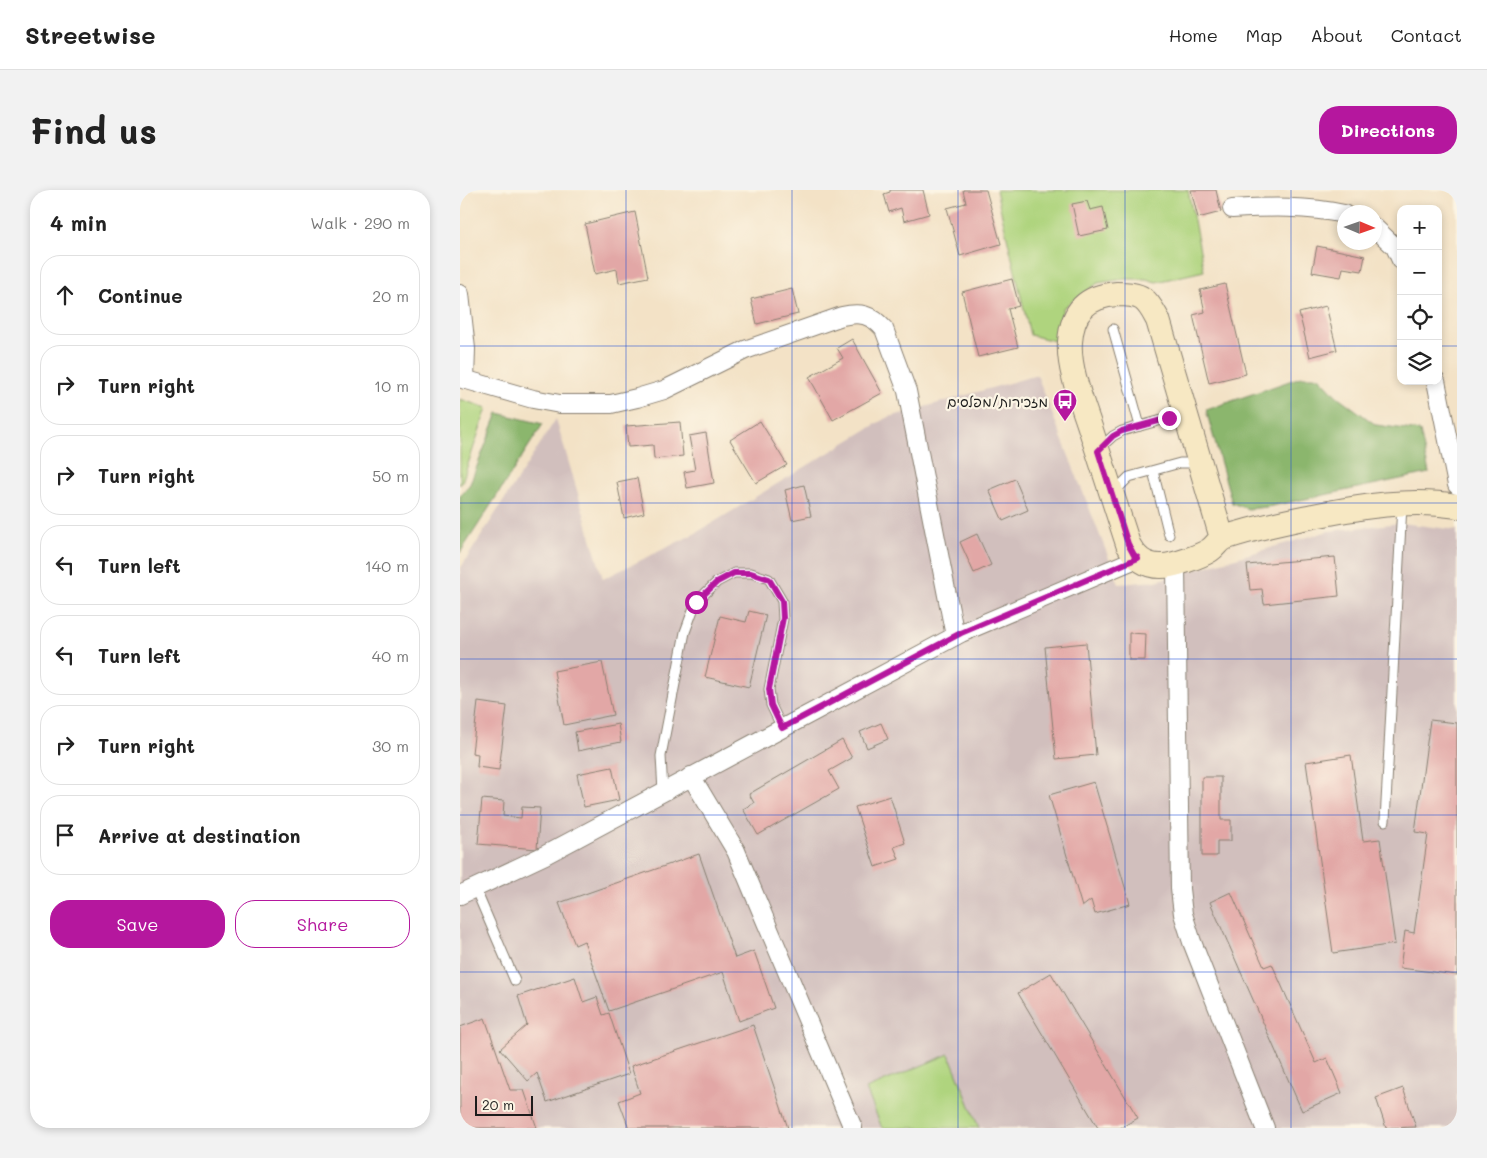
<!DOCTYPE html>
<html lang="en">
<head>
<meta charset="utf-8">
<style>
	body { margin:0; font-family:Mali,"Playpen Sans Hebrew",sans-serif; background:#f2f2f2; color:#222 }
	.controls { position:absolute; right:15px; top:15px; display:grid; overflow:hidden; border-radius:10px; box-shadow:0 2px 8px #0003 }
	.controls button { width:45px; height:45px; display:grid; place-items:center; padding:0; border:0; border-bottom:1px solid #e0e0e0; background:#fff; color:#222; font:25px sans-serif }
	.compass { position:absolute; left:877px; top:15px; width:45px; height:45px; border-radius:50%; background:#fff; box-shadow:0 2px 8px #0003; rotate:92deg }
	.scale { position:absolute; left:15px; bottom:12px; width:58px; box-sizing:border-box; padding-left:5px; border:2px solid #1c1c1c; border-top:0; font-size:14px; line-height:18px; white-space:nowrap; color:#1c1c1c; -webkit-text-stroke:4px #fcf5e5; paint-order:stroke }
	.stop { position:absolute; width:15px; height:15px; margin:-11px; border:4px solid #b5179e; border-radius:50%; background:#fff }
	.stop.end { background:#b5179e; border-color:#fff; box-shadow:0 1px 5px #0008 }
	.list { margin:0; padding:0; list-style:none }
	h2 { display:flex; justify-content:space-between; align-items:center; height:65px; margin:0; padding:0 20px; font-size:21px }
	h2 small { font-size:16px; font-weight:400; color:#767676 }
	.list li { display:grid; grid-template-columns:32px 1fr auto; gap:15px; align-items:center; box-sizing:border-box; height:80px; margin:0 10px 10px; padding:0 10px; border:1px solid #e0e0e0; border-radius:20px }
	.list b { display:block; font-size:19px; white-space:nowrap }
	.list em { font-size:16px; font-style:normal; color:#767676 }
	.actions { display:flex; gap:10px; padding:15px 20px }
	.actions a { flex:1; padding:11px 0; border:1px solid #b5179e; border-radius:20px; text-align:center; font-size:18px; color:#b5179e }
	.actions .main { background:#b5179e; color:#fff }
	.icon { flex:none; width:28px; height:28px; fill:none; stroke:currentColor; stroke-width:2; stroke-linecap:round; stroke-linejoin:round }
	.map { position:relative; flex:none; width:997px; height:938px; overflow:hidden; border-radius:20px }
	header { display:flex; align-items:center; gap:30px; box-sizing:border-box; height:70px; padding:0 25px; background:#fff; border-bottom:1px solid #e0e0e0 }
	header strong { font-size:24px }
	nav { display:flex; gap:28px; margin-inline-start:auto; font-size:18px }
	.intro { display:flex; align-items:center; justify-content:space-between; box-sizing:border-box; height:120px; padding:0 30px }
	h1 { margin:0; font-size:35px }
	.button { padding:12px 22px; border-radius:20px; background:#b5179e; color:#fff; font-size:18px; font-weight:700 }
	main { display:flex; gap:30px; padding:0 30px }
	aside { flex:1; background:#fff; border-radius:20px; box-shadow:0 2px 8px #0003 }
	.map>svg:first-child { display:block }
	.industrial { fill:#d1bfbd }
	.green { fill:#afd47e; stroke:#66784d }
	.forest { fill:#8bb66d; stroke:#546944 }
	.building { fill:#e2a7a6 }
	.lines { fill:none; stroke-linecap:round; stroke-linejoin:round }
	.lane-casing { stroke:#887f71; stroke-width:11 }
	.street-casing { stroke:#887f71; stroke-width:20 }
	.secondary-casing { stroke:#887f71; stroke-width:26 }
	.lane { stroke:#fff; stroke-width:9 }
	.street { stroke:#fff; stroke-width:18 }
	.secondary { stroke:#f7e8c3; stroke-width:24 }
	.route { stroke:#b5179e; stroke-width:6 }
	.grid { fill:none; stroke:#1d4ed8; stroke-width:1; stroke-opacity:0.55 }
	.labels { text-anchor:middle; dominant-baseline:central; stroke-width:4.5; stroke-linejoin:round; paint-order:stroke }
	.poi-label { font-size:14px; fill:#1c1c1c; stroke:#fcf5e5; text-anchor:end }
</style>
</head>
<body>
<header>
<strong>Streetwise</strong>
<nav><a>Home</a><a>Map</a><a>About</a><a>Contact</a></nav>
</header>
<div class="intro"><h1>Find us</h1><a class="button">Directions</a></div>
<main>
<aside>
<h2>4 min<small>Walk · 290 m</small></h2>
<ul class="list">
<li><svg class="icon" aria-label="ahead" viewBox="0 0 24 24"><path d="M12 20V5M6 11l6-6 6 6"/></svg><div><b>Continue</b></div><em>20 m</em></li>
<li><svg class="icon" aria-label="right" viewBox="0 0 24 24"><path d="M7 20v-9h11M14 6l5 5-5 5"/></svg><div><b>Turn right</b></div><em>10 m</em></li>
<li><svg class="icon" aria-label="right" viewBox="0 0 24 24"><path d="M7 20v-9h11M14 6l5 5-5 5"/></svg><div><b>Turn right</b></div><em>50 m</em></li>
<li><svg class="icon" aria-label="left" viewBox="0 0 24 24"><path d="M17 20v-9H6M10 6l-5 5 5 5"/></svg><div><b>Turn left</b></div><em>140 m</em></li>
<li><svg class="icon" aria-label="left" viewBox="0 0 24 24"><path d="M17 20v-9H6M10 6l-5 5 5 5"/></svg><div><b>Turn left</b></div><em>40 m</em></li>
<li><svg class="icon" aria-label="right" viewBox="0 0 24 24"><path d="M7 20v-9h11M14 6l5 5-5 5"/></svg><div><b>Turn right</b></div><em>30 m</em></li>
<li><svg class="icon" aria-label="arrive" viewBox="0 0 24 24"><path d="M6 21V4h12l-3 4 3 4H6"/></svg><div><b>Arrive at destination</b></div></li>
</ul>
<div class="actions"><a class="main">Save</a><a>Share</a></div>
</aside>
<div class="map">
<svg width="997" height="938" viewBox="0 0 997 938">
	<rect width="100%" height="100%" fill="#fcf5e5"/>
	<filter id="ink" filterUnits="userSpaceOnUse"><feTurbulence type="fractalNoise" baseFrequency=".02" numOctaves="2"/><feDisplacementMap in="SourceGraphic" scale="10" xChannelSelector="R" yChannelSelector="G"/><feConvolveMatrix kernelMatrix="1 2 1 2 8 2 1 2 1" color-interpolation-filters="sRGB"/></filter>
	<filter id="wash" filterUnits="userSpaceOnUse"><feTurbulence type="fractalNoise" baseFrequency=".0096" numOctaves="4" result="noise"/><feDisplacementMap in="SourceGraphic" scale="20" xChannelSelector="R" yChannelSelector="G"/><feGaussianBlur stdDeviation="1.12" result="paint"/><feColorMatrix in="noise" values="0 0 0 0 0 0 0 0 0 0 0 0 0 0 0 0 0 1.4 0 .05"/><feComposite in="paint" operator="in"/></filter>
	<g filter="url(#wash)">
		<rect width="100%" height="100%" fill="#f3e2c6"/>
		<polygon class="industrial" points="577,185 659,394 696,391 869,341 941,333 997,340 997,938 0,938 0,379 96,229 143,389 236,343 426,228"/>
		<g class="green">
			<polygon points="536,0 728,0 744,81 696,92 686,89 664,89 638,93 603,118 595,151 570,145"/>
			<polygon points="0,209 27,218 2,292 0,295"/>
			<polygon points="489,864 519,938 422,938 406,899"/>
		</g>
		<g class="forest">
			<polygon points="841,187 859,187 877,206 916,235 960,241 969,283 807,317 788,319 772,313 746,220"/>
			<polygon points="38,223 83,234 0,363 0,306 10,294"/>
		</g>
		<g id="blocks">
			<g class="building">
				<polygon points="430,0 463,0 469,24 444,31 441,18 429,22 424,4 430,2"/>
				<polygon points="503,0 526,0 541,54 500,66 487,18 506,13"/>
				<polygon points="731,0 756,0 761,22 738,28"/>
				<polygon points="627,11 630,20 643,17 648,40 619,46 612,14"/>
				<polygon points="175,22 188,87 159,93 157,79 135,84 125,34"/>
				<polygon points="857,56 905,66 902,81 883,78 881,87 852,82"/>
				<polygon points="552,89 559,116 548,119 558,157 518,167 502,102"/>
				<polygon points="765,94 786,184 749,193 733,125 745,122 740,100"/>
				<polygon points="332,99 338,124 297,134 291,109"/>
				<polygon points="866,116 877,160 850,167 839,123"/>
				<polygon points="392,149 422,203 373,230 349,187 383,168 377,158"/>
				<polygon points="300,231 327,275 296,293 270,250"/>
				<polygon points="220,232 223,266 194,269 193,255 168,257 166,236"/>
				<polygon points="246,243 254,293 227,298 224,282 235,280 229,246"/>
				<polygon points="177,288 184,323 164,328 157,292"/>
				<polygon points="555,289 568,320 543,331 529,300"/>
				<polygon points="344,295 351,326 332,330 325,300"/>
				<polygon points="517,344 531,375 514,383 500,352"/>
				<polygon points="875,367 879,406 804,414 802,399 790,400 787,375"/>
				<polygon points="289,421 306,425 289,497 245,487 260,426 286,432"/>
				<polygon points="669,443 686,444 685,470 669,470"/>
				<polygon points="626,453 636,565 596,569 585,457"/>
				<polygon points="142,472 153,525 104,535 94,481"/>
				<polygon points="18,512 47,516 39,580 17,577 18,564 12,563"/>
				<polygon points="970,530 997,533 997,785 940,778 945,741 954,743 968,644 955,642"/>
				<polygon points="421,533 428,549 407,558 400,542"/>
				<polygon points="158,534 161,552 118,561 115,542"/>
				<polygon points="382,550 392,568 369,581 379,599 298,645 283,619 294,613 289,604"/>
				<polygon points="891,565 903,651 920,649 935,754 873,763 846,572"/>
				<polygon points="152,577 159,610 124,617 117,584"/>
				<polygon points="742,587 761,587 761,630 771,630 771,651 757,651 757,666 742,666"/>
				<polygon points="634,592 670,714 635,724 631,710 622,717 589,605"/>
				<polygon points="430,606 445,653 434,657 439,669 415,677 395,617"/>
				<polygon points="22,609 44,611 43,626 61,628 62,617 80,618 77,659 18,654"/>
				<polygon points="239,664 275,768 294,761 314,818 279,831 263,782 149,821 124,751 115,755 99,713"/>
				<polygon points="771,702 804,777 812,774 856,873 867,868 882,903 842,921 750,712"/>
				<polygon points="591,783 678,928 660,938 638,938 558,803"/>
				<polygon points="115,787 123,812 137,807 143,825 149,823 169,884 87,912 77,883 68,891 40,859 67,835 58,806"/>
				<polygon points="25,828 50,900 64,900 77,938 0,938 0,837"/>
				<polygon points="293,835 328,938 169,938 159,911 180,903 171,876"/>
				<polygon points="943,898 956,937 926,938 916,908"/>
			</g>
		</g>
	</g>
	<g filter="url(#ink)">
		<use href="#blocks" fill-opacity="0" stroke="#887f71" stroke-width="1"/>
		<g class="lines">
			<defs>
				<g id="lane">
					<polyline points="653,139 680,236"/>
					<polyline points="639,259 653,246 662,241 709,228 725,230"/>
					<polyline points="693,281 709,345"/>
					<polyline points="655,304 661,295 669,287 720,273 732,273 738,276"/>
					<polyline points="203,602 201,566 225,442 236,412 257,392 274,383 291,383 309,389 322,411 323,429 309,499 311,515 322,538"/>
					<polyline points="925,631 942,315"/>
					<polyline points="15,698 55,791"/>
				</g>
				<g id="street">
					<path d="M772 19C809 17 848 16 884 24"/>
					<polyline points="914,37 935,57 941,70"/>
					<polyline points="0,104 6,159 5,190"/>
					<path d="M0 188 73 209 100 214H151L177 208 204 200 285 160 382 126C400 122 411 124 424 139L447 201 495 446"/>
					<polyline points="976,191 997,295"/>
					<polyline points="716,374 720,699 723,724 732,752 805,938"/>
					<polyline points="231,586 276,661 393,938"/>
					<polyline points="0,705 85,665 501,443 678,368"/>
				</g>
				<path id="secondary" d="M762 348 698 130C694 123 690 114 683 109 676 104 665 104 657 104 626 106 612 122 610 152 608 177 621 210 629 234 642 274 655 314 668 354 675 367 684 376 700 376 711 377 741 366 750 360 756 356 758 350 764 348 793 338 824 332 853 326 901 317 948 308 997 316"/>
			</defs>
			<use href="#lane" class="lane-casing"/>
			<use href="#street" class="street-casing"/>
			<use href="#secondary" class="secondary-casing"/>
			<use href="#lane" class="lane"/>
			<use href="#street" class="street"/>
			<use href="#secondary" class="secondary"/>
		</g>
	</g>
	<g class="lines" filter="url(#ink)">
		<polyline class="route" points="236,412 257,392 274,383 291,383 309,389 322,411 323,428 309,499 311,515 322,538 501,443 678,368 674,365 668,354 638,261 653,246 662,241 709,228"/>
	</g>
	<path class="grid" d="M166 0V938M332 0V938M498 0V938M665 0V938M831 0V938M0 156H941M978 156H997M0 313H997M0 469H997M0 625H997M0 782H997"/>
	<defs>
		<symbol id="bus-pin" viewBox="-11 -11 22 30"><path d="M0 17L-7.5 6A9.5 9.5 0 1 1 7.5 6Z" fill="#b5179e" stroke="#fcf5e5"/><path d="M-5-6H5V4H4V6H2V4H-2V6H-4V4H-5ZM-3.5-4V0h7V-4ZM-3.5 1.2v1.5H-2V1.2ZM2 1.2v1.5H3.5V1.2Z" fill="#fff"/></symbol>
	</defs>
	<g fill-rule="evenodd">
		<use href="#bus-pin" x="591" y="197" width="28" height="38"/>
	</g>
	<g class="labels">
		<g class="poi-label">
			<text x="588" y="211">מזכירות/מפלסים</text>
		</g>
	</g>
</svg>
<div class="controls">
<button>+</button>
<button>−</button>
<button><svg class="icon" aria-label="locate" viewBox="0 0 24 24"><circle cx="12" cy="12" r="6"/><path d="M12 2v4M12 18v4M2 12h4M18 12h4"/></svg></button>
<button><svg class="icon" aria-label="layers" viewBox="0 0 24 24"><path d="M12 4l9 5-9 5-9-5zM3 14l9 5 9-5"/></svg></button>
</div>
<svg class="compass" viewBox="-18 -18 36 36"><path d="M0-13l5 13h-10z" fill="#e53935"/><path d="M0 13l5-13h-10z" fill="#767676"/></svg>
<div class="scale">20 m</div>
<div class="stop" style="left:236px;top:412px"></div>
<div class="stop end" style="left:709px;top:228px"></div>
</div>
</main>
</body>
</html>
